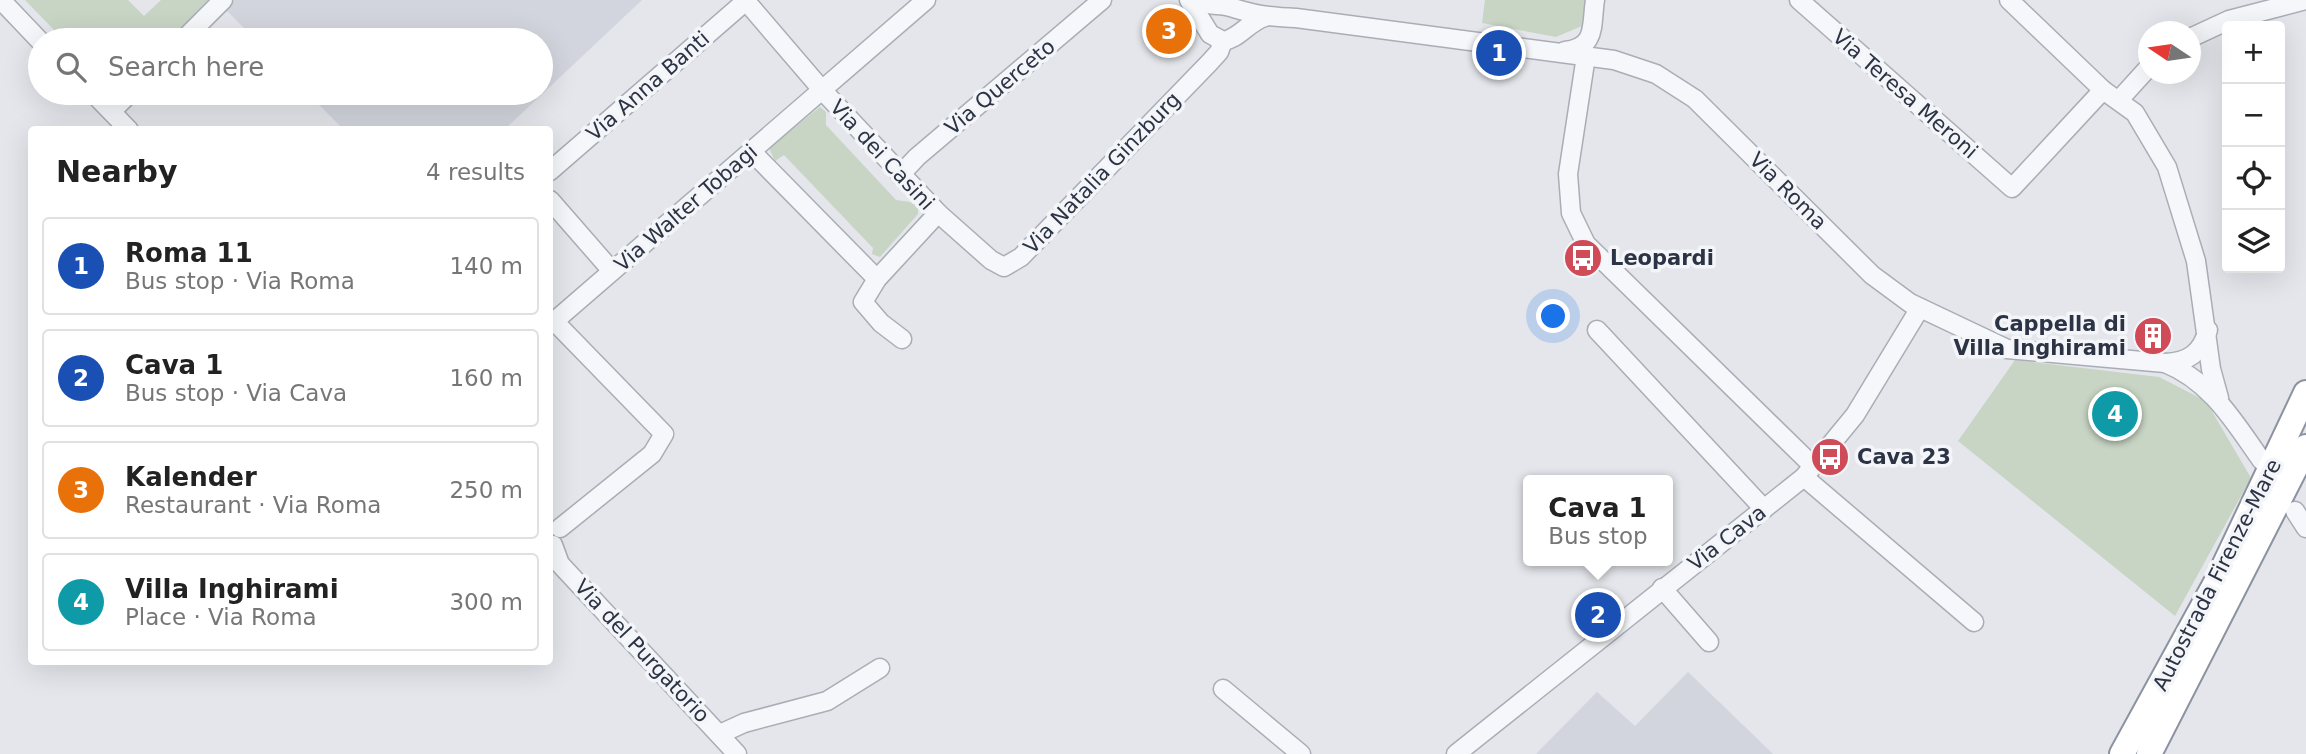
<!DOCTYPE html>
<html lang="en">
<head>
<meta charset="utf-8">
<style>
	body { margin:0; font-family:"DejaVu Sans",sans-serif; background:#f2f2f2; color:#222 }
	.controls { position:absolute; right:21px; top:21px; display:grid; overflow:hidden; border-radius:7px; box-shadow:0 7px 28px #0002 }
	.controls button { width:63px; height:63px; display:grid; place-items:center; padding:0; border:0; border-bottom:2px solid #e0e0e0; background:#fff; color:#222; font:35px sans-serif }
	.compass { position:absolute; left:2138px; top:21px; width:63px; height:63px; border-radius:50%; background:#fff; box-shadow:0 7px 28px #0002; rotate:283deg }
	.you { position:absolute; left:1554px; top:317px; width:24px; height:24px; margin:-18px; border:5px solid #fff; border-radius:50%; background:#1a73e8; box-shadow:0 0 0 10px #1a73e833 }
	.badge { display:grid; place-items:center; width:46px; height:46px; border-radius:50%; background:#ce4b57; color:#fff; font-size:23px; font-weight:700 }
	.pin { position:absolute; translate:-50% -50%; border:4px solid #fff; box-shadow:0 2px 7px #0006 }
	.popup { position:absolute; left:1523px; top:475px; width:150px; height:91px; box-sizing:border-box; display:grid; place-content:center; border-radius:7px; background:#fff; filter:drop-shadow(0 2px 5px #0005); font-size:23px; white-space:nowrap; color:#767676 }
	.popup b { font-size:26px; color:#222 }
	.popup::after { content:''; position:absolute; left:50%; top:100%; margin-left:-14px; border:14px solid transparent; border-top-color:#fff }
	.list { margin:0; padding:0; list-style:none }
	h2 { display:flex; justify-content:space-between; align-items:center; height:91px; margin:0; padding:0 28px; font-size:30px }
	h2 small { font-size:23px; font-weight:400; color:#767676 }
	.list li { display:grid; grid-template-columns:46px 1fr auto; gap:21px; align-items:center; box-sizing:border-box; height:98px; margin:0 14px 14px; padding:0 14px; border:2px solid #e0e0e0; border-radius:7px }
	.list b { display:block; font-size:26px; white-space:nowrap }
	.list p { margin:0; font-size:23px; white-space:nowrap; color:#767676 }
	.list em { font-size:23px; font-style:normal; color:#767676 }
	.icon { flex:none; width:38px; height:38px; fill:none; stroke:currentColor; stroke-width:2; stroke-linecap:round; stroke-linejoin:round }
	.map { position:relative; flex:none; width:2306px; height:754px; overflow:hidden }
	.search { position:absolute; background:#fff; box-shadow:0 7px 28px #0002; left:28px; top:28px; width:525px; height:77px; display:flex; align-items:center; gap:18px; box-sizing:border-box; padding:0 24px; border-radius:38px; color:#767676; font-size:26px }
	.panel { position:absolute; background:#fff; box-shadow:0 7px 28px #0002; left:28px; top:126px; width:525px; height:539px; border-radius:7px }
	.map>svg:first-child { display:block }
	.built { fill:#d2d5dd }
	.green { fill:#c8d5c5 }
	.lines { fill:none; stroke-linecap:round; stroke-linejoin:round }
	.minor-casing { stroke:#a9adb6; stroke-width:21 }
	.highway-casing { stroke:#8b93a2; stroke-width:28 }
	.minor { stroke:#f6f7fa; stroke-width:18 }
	.highway { stroke:#fff; stroke-width:24 }
	.labels { text-anchor:middle; dominant-baseline:central; stroke-width:7; stroke-linejoin:round; paint-order:stroke }
	.street-label { font-size:21px; fill:#2b3344; stroke:#f3f5f9 }
	.poi-label { font-size:21px; font-weight:bold; fill:#2b3344; stroke:#f3f5f9; text-anchor:start }
</style>
</head>
<body>
<div class="map">
<svg width="2306" height="754" viewBox="0 0 2306 754">
	<rect width="100%" height="100%" fill="#e4e6eb"/>
	<g class="built">
		<polygon points="232,0 642,0 504,130 343,129 307,93 541,93 541,40 256,40 224,8"/>
		<polygon points="1688,672 1773,754 1536,754 1597,692 1635,726"/>
	</g>
	<g class="green">
		<polygon points="25,0 128,0 144,16 161,0 215,0 176,40 55,40 52,37 56,32"/>
		<polygon points="1485,0 1585,0 1582,26 1556,37 1482,23"/>
		<polygon points="820,107 826,112 826,125 896,200 910,202 918,207 918,214 880,257 872,254 873,248 784,155 775,161 769,148"/>
		<polygon points="2015,360 2159,377 2206,401 2251,478 2175,616 1958,441"/>
	</g>
	<g class="lines">
		<defs>
			<g id="minor">
				<polyline points="1,0 40,41"/>
				<polyline points="745,0 823,91 938,213 877,279 863,302 881,323 902,339"/>
				<path d="M1189 0 1210 34 1223 41C1239 39 1248 22 1265 17"/>
				<path d="M1198 0C1212 8 1217 3 1230 7 1255 15 1269 17 1296 18L1614 60 1656 74 1695 99 1872 275 1910 303 2007 349 2165 363C2211 381 2235 423 2262 461"/>
				<polyline points="1799,0 2012,188 2103,90"/>
				<polyline points="2009,0 2103,90 2135,113 2167,167 2196,261 2211,369 2219,398"/>
				<polyline points="2190,38 2229,20 2306,0"/>
				<polyline points="183,40 223,0"/>
				<path d="M1565 51C1597 47 1591 26 1595 0"/>
				<polyline points="1586,56 1568,174 1571,213 1586,244 1813,466"/>
				<polyline points="93,93 129,130"/>
				<polyline points="2119,100 2148,68"/>
				<polyline points="112,111 130,93"/>
				<polyline points="752,152 877,279"/>
				<polyline points="550,171 747,0"/>
				<polyline points="900,175 917,157 1102,0"/>
				<polyline points="550,200 612,271"/>
				<polyline points="938,213 991,260 1004,267 1021,257 1209,63 1219,52 1223,41"/>
				<polyline points="554,321 664,434 652,454 560,528"/>
				<polyline points="550,325 926,0"/>
				<polyline points="1597,330 1764,509"/>
				<path d="M2165 363C2189 362 2201 353 2208 330"/>
				<polyline points="1804,477 1974,622"/>
				<polyline points="2295,511 2306,528"/>
				<polyline points="553,545 560,564 737,754"/>
				<polyline points="1662,588 1709,642"/>
				<polyline points="1223,689 1301,754"/>
				<polyline points="720,734 744,723 827,701 880,668"/>
				<polyline points="1456,754 1804,477 1855,415 1920,308"/>
			</g>
			<g id="highway">
				<polyline points="2122,754 2218,579 2306,393"/>
				<polyline points="2149,754 2306,447"/>
			</g>
		</defs>
		<use href="#minor" class="minor-casing"/>
		<use href="#highway" class="highway-casing"/>
		<use href="#minor" class="minor"/>
		<use href="#highway" class="highway"/>
	</g>
	<defs>
		<symbol id="bus-disc" viewBox="-11 -11 22 22"><circle r="9.5" fill="#ce4b57" stroke="#f3f5f9"/><path d="M-5-6H5V4H4V6H2V4H-2V6H-4V4H-5ZM-3.5-4V0h7V-4ZM-3.5 1.2v1.5H-2V1.2ZM2 1.2v1.5H3.5V1.2Z" fill="#fff"/></symbol>
		<symbol id="building-disc" viewBox="-11 -11 22 22"><circle r="9.5" fill="#ce4b57" stroke="#f3f5f9"/><path d="M-4-6H4V6H1V3H-1V6H-4ZM-2.5-4.3h1.7v1.8h-1.7ZM.8-4.3h1.7v1.8H.8ZM-2.5-1h1.7V.8h-1.7ZM.8-1h1.7V.8H.8Z" fill="#fff"/></symbol>
	</defs>
	<g fill-rule="evenodd">
		<use href="#bus-disc" x="1561" y="236" width="44" height="44"/>
		<use href="#building-disc" x="2131" y="314" width="44" height="44"/>
		<use href="#bus-disc" x="1808" y="435" width="44" height="44"/>
	</g>
	<g class="labels">
		<g class="street-label">
			<text transform="translate(648 86) rotate(-41)">Via Anna Banti</text>
			<text transform="translate(1000 87) rotate(-40)">Via Querceto</text>
			<text transform="translate(1905 94) rotate(41)">Via Teresa Meroni</text>
			<text transform="translate(882 155) rotate(47)">Via dei Casini</text>
			<text transform="translate(1102 173) rotate(-46)">Via Natalia Ginzburg</text>
			<text transform="translate(1788 191) rotate(45)">Via Roma</text>
			<text transform="translate(686 208) rotate(-41)">Via Walter Tobagi</text>
			<text transform="translate(1727 538) rotate(-38)">Via Cava</text>
			<text transform="translate(2217 575) rotate(-63)">Autostrada Firenze-Mare</text>
			<text transform="translate(642 651) rotate(47)">Via del Purgatorio</text>
		</g>
		<g class="poi-label">
			<text x="1610" y="258">Leopardi</text>
			<text x="2126" y="324" text-anchor="end">Cappella di<tspan x="2126" dy="24">Villa Inghirami</tspan></text>
			<text x="1857" y="457">Cava 23</text>
		</g>
	</g>
</svg>
<div class="controls">
<button>+</button>
<button>−</button>
<button><svg class="icon" aria-label="locate" viewBox="0 0 24 24"><circle cx="12" cy="12" r="6"/><path d="M12 2v4M12 18v4M2 12h4M18 12h4"/></svg></button>
<button><svg class="icon" aria-label="layers" viewBox="0 0 24 24"><path d="M12 4l9 5-9 5-9-5zM3 14l9 5 9-5"/></svg></button>
</div>
<svg class="compass" viewBox="-18 -18 36 36"><path d="M0-13l5 13h-10z" fill="#e53935"/><path d="M0 13l5-13h-10z" fill="#767676"/></svg>
<div class="you"></div>
<div class="pin badge" style="left:1499px;top:53px;background:#1a4fb4">1</div>
<div class="pin badge" style="left:1598px;top:615px;background:#1a4fb4">2</div>
<div class="popup"><b>Cava 1</b>Bus stop</div>
<div class="pin badge" style="left:1169px;top:31px;background:#e8710a">3</div>
<div class="pin badge" style="left:2115px;top:414px;background:#0f9aa8">4</div>
<div class="search"><svg class="icon" aria-label="search" viewBox="0 0 24 24"><circle cx="10" cy="10" r="6"/><path d="M15 15l6 6"/></svg>Search here</div>
<section class="panel">
<h2>Nearby<small>4 results</small></h2>
<ul class="list">
<li><span class="badge" style="background:#1a4fb4">1</span><div><b>Roma 11</b><p>Bus stop · Via Roma</p></div><em>140 m</em></li>
<li><span class="badge" style="background:#1a4fb4">2</span><div><b>Cava 1</b><p>Bus stop · Via Cava</p></div><em>160 m</em></li>
<li><span class="badge" style="background:#e8710a">3</span><div><b>Kalender</b><p>Restaurant · Via Roma</p></div><em>250 m</em></li>
<li><span class="badge" style="background:#0f9aa8">4</span><div><b>Villa Inghirami</b><p>Place · Via Roma</p></div><em>300 m</em></li>
</ul>
</section>
</div>
</body>
</html>
